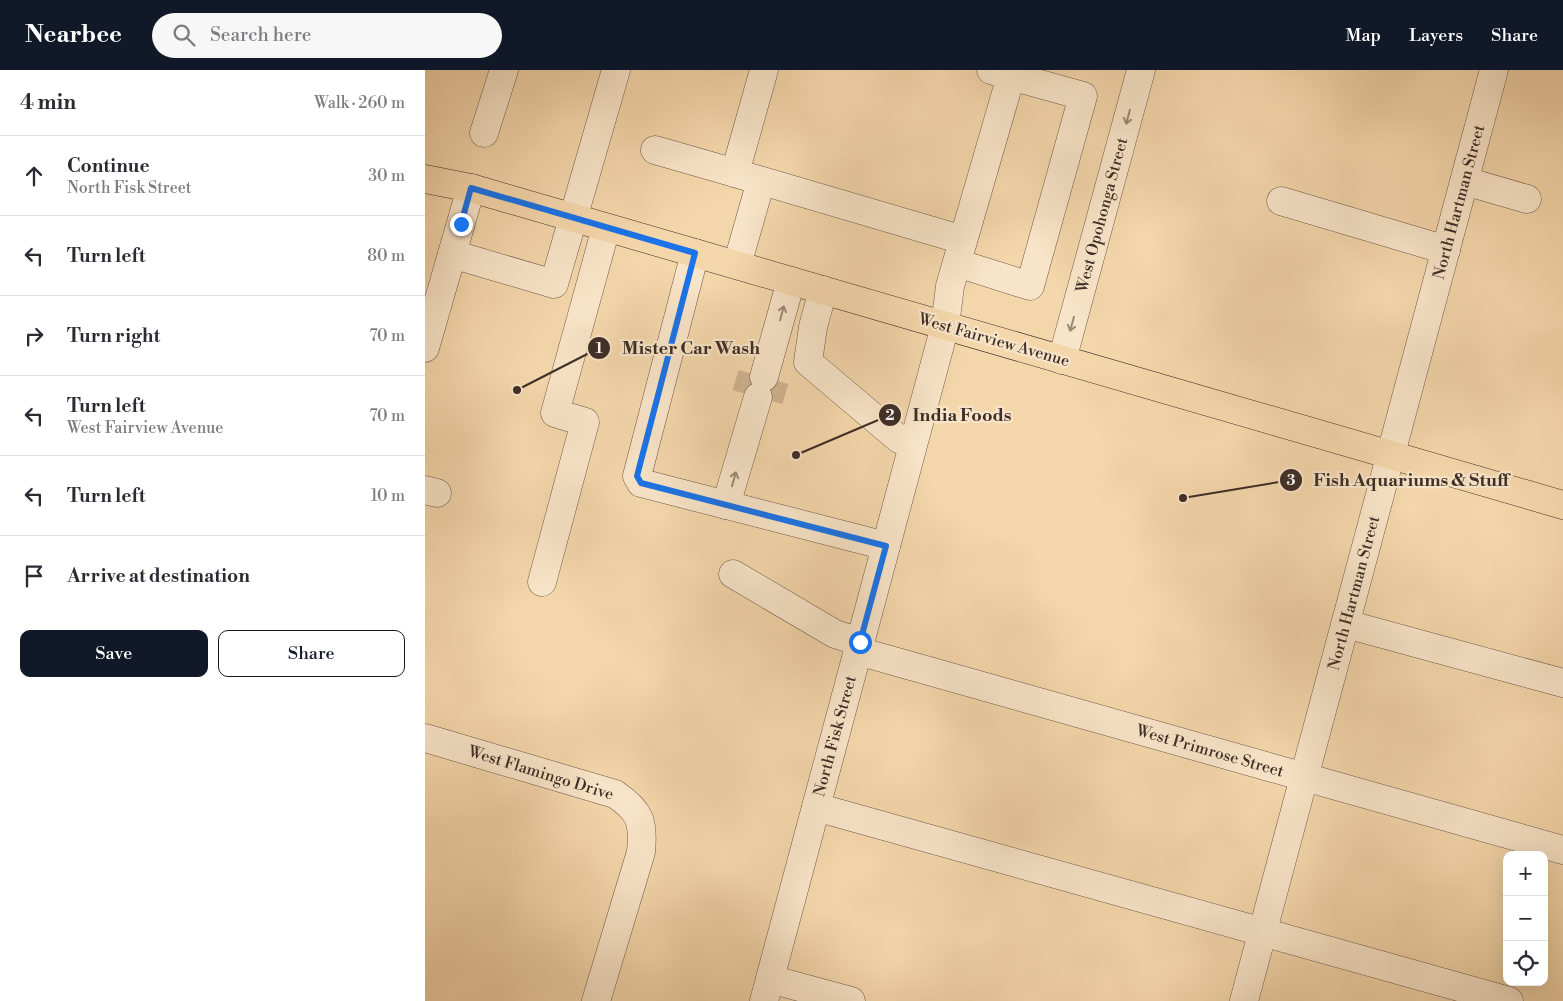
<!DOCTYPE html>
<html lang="en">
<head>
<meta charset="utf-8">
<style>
	body { margin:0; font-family:"Libre Bodoni",serif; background:#f7f7f7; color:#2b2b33 }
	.controls { position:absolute; right:15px; bottom:15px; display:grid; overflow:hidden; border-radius:10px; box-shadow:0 5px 20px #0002 }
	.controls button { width:45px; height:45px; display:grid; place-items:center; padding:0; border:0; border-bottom:1px solid #e1e1e2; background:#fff; color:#2b2b33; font:25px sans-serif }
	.stop { position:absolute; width:15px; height:15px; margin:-11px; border:4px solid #1a73e8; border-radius:50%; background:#fff }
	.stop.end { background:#1a73e8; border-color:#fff; box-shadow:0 1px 5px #0008 }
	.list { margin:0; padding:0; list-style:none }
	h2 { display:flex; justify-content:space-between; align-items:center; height:65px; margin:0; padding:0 20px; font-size:21px }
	h2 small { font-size:16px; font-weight:400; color:#7c7c81 }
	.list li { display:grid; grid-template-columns:32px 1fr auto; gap:15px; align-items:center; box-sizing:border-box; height:80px; padding:0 20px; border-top:1px solid #e1e1e2 }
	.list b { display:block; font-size:19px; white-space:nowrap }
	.list p { margin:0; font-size:16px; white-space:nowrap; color:#7c7c81 }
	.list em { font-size:16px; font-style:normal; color:#7c7c81 }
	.actions { display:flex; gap:10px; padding:15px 20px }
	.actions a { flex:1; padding:11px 0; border:1px solid #111827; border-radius:10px; text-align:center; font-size:18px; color:#111827 }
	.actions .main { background:#111827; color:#fff }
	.icon { flex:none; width:28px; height:28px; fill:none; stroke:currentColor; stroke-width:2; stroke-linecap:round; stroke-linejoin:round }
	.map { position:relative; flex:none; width:1138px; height:931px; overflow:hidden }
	header { display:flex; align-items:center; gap:30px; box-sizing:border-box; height:70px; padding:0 25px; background:#111827; color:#fff }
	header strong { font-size:24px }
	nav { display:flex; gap:28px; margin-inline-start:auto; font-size:18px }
	.search { width:350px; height:45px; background:#f7f7f7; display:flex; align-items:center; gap:12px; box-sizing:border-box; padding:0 18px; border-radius:28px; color:#7c7c81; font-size:19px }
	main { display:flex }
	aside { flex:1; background:#fff }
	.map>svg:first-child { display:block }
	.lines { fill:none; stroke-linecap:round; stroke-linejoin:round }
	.minor-tunnel { stroke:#d0b491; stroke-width:28; stroke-dasharray:28 14; stroke-linecap:butt }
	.minor-casing { stroke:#6c5848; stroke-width:29 }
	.major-casing { stroke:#3e2e27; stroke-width:29 }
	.minor { stroke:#f8e4c8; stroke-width:28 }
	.major { stroke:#f4d6ab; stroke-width:28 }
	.oneway { stroke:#9b8978 }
	.route { stroke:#1a73e8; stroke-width:6 }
	.labels { text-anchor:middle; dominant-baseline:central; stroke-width:4.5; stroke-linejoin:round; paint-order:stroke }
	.street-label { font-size:16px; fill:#3e2e27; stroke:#f8e4c8 }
	.leader { fill:none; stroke:#3e2e27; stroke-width:2 }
	.callout-dot { fill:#3e2e27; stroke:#f8e4c8; stroke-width:2 }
	.mark-label { font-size:15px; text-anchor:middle; font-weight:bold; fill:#fff }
	.callout-label { font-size:18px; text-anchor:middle; font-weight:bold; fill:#3e2e27; stroke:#f8e4c8; stroke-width:4.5; stroke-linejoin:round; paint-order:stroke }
</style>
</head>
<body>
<header>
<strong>Nearbee</strong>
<div class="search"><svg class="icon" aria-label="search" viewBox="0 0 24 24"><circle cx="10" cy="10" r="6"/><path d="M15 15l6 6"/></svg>Search here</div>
<nav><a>Map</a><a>Layers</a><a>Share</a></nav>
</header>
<main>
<aside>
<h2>4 min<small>Walk · 260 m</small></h2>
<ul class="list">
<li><svg class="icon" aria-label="ahead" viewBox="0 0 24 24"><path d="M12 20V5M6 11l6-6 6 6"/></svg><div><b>Continue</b><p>North Fisk Street</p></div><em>30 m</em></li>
<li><svg class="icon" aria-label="left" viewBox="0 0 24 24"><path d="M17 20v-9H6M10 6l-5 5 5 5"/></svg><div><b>Turn left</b></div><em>80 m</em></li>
<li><svg class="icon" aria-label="right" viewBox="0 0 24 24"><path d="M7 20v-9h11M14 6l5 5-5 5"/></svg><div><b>Turn right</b></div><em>70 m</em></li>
<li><svg class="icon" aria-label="left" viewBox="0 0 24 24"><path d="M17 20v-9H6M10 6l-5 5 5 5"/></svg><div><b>Turn left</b><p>West Fairview Avenue</p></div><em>70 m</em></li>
<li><svg class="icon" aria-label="left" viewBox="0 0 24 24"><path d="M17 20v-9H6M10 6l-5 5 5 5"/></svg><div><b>Turn left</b></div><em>10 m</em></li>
<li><svg class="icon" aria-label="arrive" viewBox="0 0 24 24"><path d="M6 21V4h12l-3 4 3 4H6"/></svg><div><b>Arrive at destination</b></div></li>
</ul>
<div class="actions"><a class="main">Save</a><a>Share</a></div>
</aside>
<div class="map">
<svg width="1138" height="931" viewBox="0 0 1138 931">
	<rect width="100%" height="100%" fill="#f4d6ab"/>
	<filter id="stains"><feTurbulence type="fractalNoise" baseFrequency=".004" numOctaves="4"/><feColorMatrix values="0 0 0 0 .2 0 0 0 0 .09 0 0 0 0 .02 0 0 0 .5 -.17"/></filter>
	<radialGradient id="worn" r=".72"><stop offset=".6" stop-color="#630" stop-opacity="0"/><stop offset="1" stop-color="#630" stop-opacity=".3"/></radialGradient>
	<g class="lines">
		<g class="minor-tunnel">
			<polyline points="321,324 327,304"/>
			<polyline points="344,330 350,310"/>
		</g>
		<defs>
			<g id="minor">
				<polyline points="339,0 310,103 538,170"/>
				<polyline points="59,63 79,0"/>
				<polyline points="230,80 310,103"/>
				<polyline points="1040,111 1102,129"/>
				<polyline points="856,131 1021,180"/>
				<polyline points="270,183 212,406 216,413 461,476"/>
				<polyline points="27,184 129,214 191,0"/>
				<polyline points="532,193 605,216 658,26 586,6"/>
				<polyline points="312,195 336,111"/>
				<polyline points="398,220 388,257 383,292 474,369 488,374"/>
				<polyline points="0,278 46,118"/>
				<polyline points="637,290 716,0"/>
				<polyline points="339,307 366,211"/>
				<polyline points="0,420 12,423"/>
				<polyline points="301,435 333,327"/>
				<polyline points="308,504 410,564 435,572"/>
				<polyline points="117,512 160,352 130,343 181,158"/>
				<polyline points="921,554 1138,613"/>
				<polyline points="433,581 1138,780"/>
				<path d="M0 668 190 724C215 741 219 751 216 782L171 931"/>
				<polyline points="391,737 1084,931"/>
				<polyline points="345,909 426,931"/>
				<polyline points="339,931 520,256 525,216 586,6 566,0"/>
				<polyline points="819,931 1069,0"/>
			</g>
			<polyline id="major" points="0,109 46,118 1138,435"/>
		</defs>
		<use href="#minor" class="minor-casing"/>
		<use href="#major" class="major-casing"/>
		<use href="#minor" class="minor"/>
		<use href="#major" class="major"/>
	</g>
	<defs><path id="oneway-shaft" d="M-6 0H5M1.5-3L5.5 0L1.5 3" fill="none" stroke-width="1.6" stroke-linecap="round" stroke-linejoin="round" transform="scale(1.25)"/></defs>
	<g class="oneway">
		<use href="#oneway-shaft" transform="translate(703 47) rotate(105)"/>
		<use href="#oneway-shaft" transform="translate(357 243) rotate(-75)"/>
		<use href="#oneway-shaft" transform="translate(647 254) rotate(105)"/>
		<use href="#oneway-shaft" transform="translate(309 409) rotate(-74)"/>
	</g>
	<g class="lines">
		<polyline class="route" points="36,154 46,118 270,183 212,406 216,413 461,476 435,572"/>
	</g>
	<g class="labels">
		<g class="street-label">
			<text transform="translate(1034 132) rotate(-75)">North Hartman Street</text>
			<text transform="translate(677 145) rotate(-75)">West Opohonga Street</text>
			<text transform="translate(569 270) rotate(16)">West Fairview Avenue</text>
			<text transform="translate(929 523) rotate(-75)">North Hartman Street</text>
			<text transform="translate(410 666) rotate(-75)">North Fisk Street</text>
			<text transform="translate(785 681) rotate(16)">West Primrose Street</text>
			<text transform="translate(116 703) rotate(17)">West Flamingo Drive</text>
		</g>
	</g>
	<path class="leader" d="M92 320L174 278M371 385L465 345M758 428L866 410"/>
	<g class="callout-dot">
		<circle cx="92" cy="320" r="5"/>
		<circle cx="371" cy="385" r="5"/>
		<circle cx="758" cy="428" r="5"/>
		<circle cx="174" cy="278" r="12"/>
		<circle cx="465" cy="345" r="12"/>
		<circle cx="866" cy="410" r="12"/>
	</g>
	<g class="mark-label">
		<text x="174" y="283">1</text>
		<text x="465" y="350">2</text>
		<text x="866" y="415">3</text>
	</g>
	<g class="callout-label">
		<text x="266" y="284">Mister Car Wash</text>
		<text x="537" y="351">India Foods</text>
		<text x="986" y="416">Fish Aquariums &amp; Stuff</text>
	</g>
	<rect width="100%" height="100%" filter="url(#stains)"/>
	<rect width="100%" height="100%" fill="url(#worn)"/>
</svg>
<div class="controls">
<button>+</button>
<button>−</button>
<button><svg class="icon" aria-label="locate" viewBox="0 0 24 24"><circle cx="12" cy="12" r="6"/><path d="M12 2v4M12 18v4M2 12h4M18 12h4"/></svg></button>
</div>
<div class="stop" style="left:435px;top:572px"></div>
<div class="stop end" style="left:36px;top:154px"></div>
</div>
</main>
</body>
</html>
